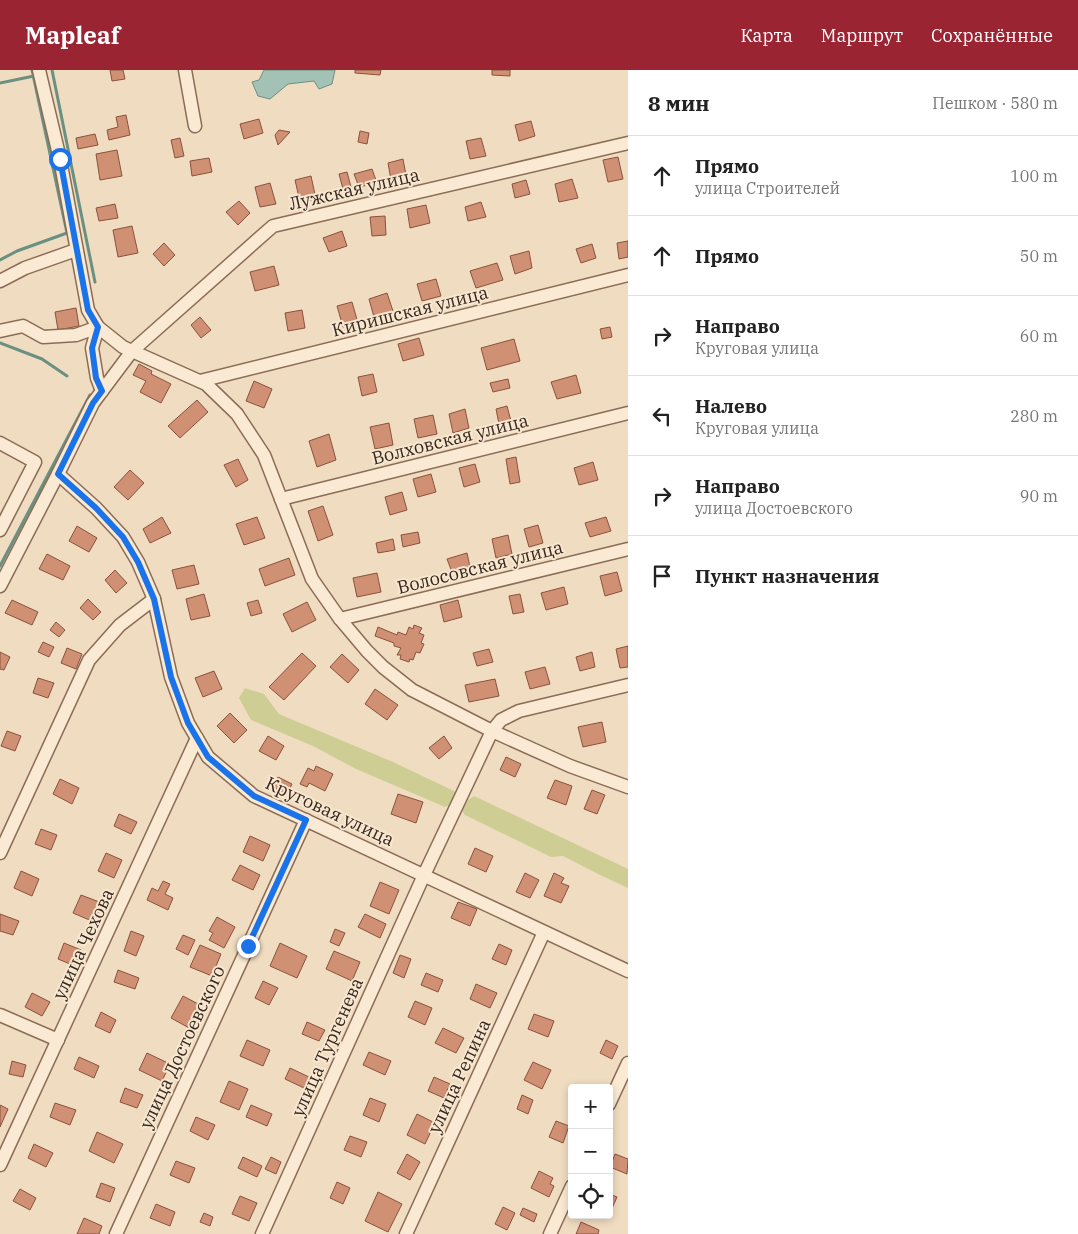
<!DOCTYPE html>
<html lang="ru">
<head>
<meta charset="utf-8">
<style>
	body { margin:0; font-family:"IBM Plex Serif",serif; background:#f2f2f2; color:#222 }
	.controls { position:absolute; right:15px; bottom:15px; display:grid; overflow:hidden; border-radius:5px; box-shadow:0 2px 8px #0003 }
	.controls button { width:45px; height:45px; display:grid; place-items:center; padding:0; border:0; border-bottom:1px solid #e0e0e0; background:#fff; color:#222; font:25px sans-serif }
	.stop { position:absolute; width:15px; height:15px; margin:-11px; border:4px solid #1a73e8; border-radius:50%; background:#fff }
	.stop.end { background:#1a73e8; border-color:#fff; box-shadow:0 1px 5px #0008 }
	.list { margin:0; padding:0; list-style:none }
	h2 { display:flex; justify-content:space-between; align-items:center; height:65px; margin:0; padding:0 20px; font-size:21px }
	h2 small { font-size:16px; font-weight:400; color:#767676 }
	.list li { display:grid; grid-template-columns:32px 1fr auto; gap:15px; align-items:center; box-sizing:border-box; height:80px; padding:0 20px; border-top:1px solid #e0e0e0 }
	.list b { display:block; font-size:19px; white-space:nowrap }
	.list p { margin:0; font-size:16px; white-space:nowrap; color:#767676 }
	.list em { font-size:16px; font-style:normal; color:#767676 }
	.icon { flex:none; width:28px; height:28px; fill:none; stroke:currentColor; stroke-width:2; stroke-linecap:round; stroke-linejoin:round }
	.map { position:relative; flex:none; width:628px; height:1164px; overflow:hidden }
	header { display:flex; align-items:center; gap:30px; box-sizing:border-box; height:70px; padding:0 25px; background:#9b2433; color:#fff }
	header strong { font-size:24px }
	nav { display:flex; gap:28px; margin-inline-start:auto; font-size:18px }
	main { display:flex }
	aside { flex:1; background:#fff }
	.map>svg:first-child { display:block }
	.green { fill:#cece94 }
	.water { fill:#a3c2b5; stroke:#6a9082 }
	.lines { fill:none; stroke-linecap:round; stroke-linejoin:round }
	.stream { stroke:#6a9082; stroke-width:3 }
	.building { fill:#d09074; stroke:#8a523c }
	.minor-casing { stroke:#8a6c57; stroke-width:15 }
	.minor { stroke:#faead3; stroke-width:12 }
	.route { stroke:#1a73e8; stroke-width:6 }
	.labels { text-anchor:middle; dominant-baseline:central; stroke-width:4; stroke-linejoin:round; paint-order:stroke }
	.street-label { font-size:18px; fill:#38271c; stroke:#f7e7d0 }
</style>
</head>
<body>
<header>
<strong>Mapleaf</strong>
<nav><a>Карта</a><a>Маршрут</a><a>Сохранённые</a></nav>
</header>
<main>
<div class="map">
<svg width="628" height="1164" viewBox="0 0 628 1164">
	<rect width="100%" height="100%" fill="#f0dcc0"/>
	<g class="green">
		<polygon points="245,618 264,624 279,644 393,692 454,721 457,724 452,734 445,737 356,699 313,676 251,650 239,628"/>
		<polygon points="474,726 628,799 628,818 598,804 563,786 551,787 465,745 462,741 468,730"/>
	</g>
	<polygon class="water" points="264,0 335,0 332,14 319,19 314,11 288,14 270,29 258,26 252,12 259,10"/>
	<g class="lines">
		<g class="stream">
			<polyline points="52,0 95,212"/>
			<polyline points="0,13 34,6"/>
			<polyline points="0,190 17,181 67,163 32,0"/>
			<polyline points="0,273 42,289 67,306"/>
			<polyline points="0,496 90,325"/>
		</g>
	</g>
	<g class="building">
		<polygon points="110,0 123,0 125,9 112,11"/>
		<polygon points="355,0 381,0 380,5 355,3"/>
		<polygon points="492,0 510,0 510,6 492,5"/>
		<polygon points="126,45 130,65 109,70 107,60 118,57 116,47"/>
		<polygon points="259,49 263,63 244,69 240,54"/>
		<polygon points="531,51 535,66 519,71 515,55"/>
		<polygon points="279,60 290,62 278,75 275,65"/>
		<polygon points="360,61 369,63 367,74 358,72"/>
		<polygon points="95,64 98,75 78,79 76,68"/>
		<polygon points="180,68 184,86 175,88 171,70"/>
		<polygon points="481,68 486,86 470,89 466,71"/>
		<polygon points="117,80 122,106 100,110 96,84"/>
		<polygon points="618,87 623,109 608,112 603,90"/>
		<polygon points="209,88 212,102 192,106 190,91"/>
		<polygon points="403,89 406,105 391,110 388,93"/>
		<polygon points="372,99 377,113 359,117 354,104"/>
		<polygon points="347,102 351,117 343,119 339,104"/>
		<polygon points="311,106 316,129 300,132 295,110"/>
		<polygon points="572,109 578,128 559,132 555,114"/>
		<polygon points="526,110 530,124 515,128 512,114"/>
		<polygon points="270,113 276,134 260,137 255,117"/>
		<polygon points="239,131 250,143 238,155 226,142"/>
		<polygon points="481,132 486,147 468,151 465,137"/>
		<polygon points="115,134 118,148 99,151 96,138"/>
		<polygon points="426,135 430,153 410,158 407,139"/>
		<polygon points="385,146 386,165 372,166 370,147"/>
		<polygon points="132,156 138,183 118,187 113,160"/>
		<polygon points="342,161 347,176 329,182 323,168"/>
		<polygon points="628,171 628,187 619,189 617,173"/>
		<polygon points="164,173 175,185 164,196 153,184"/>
		<polygon points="592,174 596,188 581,193 576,179"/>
		<polygon points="529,181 532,198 515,204 510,186"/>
		<polygon points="497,193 503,210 476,218 470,201"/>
		<polygon points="274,196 279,215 255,221 250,202"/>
		<polygon points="436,209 441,226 422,231 417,214"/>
		<polygon points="387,223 393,241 374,247 369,229"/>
		<polygon points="352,232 358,253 343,257 337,236"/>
		<polygon points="76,238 79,256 58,260 55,242"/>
		<polygon points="302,240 305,258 288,261 285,243"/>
		<polygon points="200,247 211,260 201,268 191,255"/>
		<polygon points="610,257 612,267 602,269 600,259"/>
		<polygon points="419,268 424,285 403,291 398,274"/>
		<polygon points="514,269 520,291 487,300 481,278"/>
		<polygon points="139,294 152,301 151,304 171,314 161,333 140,322 146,311 133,305"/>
		<polygon points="373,304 377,322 362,326 358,307"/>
		<polygon points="576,305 581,323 557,329 551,312"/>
		<polygon points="508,309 510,318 493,322 490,313"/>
		<polygon points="254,311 272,319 264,338 246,331"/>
		<polygon points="197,330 208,342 180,368 168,356"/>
		<polygon points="507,336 511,351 499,354 496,339"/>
		<polygon points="465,339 469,358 453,363 449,344"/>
		<polygon points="433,345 437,364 418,368 414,349"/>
		<polygon points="389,353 393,375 375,379 370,357"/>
		<polygon points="329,364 336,390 317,397 309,371"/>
		<polygon points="516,387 520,412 510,414 506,389"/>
		<polygon points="238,389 248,410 236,417 224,395"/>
		<polygon points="593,392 598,410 579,415 574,398"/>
		<polygon points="475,394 480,412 464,417 459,398"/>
		<polygon points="130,400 144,413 128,430 114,417"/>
		<polygon points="431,404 436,422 418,427 413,409"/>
		<polygon points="402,422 407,440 390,445 385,427"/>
		<polygon points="323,436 333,465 318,471 308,441"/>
		<polygon points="162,447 171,463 150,473 143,459"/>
		<polygon points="257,447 265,468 244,475 236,454"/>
		<polygon points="606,447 611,461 590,467 585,453"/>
		<polygon points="538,455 543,473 529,477 524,459"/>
		<polygon points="77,456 97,468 89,482 69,471"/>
		<polygon points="418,462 420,473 403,477 401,465"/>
		<polygon points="508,465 512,484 496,488 492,469"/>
		<polygon points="393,469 395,480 378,483 376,473"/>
		<polygon points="467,483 470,497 452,502 447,489"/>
		<polygon points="47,484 70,496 63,510 39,499"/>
		<polygon points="289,488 295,505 265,516 259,499"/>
		<polygon points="194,495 199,514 177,519 172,500"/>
		<polygon points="115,500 127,513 116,523 105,510"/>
		<polygon points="617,502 622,521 605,526 600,506"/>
		<polygon points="377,503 381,522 357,527 353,508"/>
		<polygon points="564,517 568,534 546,540 541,523"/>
		<polygon points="204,524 210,546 191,550 186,529"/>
		<polygon points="520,524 524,542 513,544 509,526"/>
		<polygon points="88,529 101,542 93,550 80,538"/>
		<polygon points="12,530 38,542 32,555 5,543"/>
		<polygon points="258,530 262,543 251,546 247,533"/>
		<polygon points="458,530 462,547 444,552 440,535"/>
		<polygon points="307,532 316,550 292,562 283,544"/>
		<polygon points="56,552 65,560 59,567 50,560"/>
		<polygon points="414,555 422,558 419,563 424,565 421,573 424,574 420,583 416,582 413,590 410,589 409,592 400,589 401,585 397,585 401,578 394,576 394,573 375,566 378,557 397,565 398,562 406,565 409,557 413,559"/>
		<polygon points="43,572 54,577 49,587 38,582"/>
		<polygon points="628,576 628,597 620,598 616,579"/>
		<polygon points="67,578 82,584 76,599 61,593"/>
		<polygon points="489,579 493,592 477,596 473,583"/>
		<polygon points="0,582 10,587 4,600 0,599"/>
		<polygon points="592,582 595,597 580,601 576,587"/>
		<polygon points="302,583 316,596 284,630 269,617"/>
		<polygon points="342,584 359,600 348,613 330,597"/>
		<polygon points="545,597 550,614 530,619 525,602"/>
		<polygon points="214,601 222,619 203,627 195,608"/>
		<polygon points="38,608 54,613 48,628 33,623"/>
		<polygon points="495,609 499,626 469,632 465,615"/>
		<polygon points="375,619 398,635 387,650 365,634"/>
		<polygon points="230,643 247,660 234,673 217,656"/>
		<polygon points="602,652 606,672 583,677 578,657"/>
		<polygon points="7,661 21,666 15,681 1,676"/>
		<polygon points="268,666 284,676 276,690 259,681"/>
		<polygon points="444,666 452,678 439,689 429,678"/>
		<polygon points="506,687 521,694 515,707 500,700"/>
		<polygon points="316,696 333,704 325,721 309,713 307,717 300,714 308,698 314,701"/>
		<polygon points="278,707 292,714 287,724 273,717"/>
		<polygon points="60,709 79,718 72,734 53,724"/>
		<polygon points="555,710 572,716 566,735 547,728"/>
		<polygon points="592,720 605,725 597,744 584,739"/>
		<polygon points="398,724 423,732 416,753 391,744"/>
		<polygon points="119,744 137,752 131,764 114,756"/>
		<polygon points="41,759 57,765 51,780 35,774"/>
		<polygon points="250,766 270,775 263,791 243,782"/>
		<polygon points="475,778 493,786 486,802 468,794"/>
		<polygon points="106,783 122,790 114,808 98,801"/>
		<polygon points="240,795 260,805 253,820 232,810"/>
		<polygon points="21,801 39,809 32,826 14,818"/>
		<polygon points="525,803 539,810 530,828 516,822"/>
		<polygon points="554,803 564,808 561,813 569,816 561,833 544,826"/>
		<polygon points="163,811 170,814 165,824 173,828 168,840 147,830 152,818 158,821"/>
		<polygon points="380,812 399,820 389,844 370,836"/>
		<polygon points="81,825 102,833 94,852 73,843"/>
		<polygon points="458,832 477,839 470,856 451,848"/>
		<polygon points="0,844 19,851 13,865 0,861"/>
		<polygon points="365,844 386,854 380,868 358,857"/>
		<polygon points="217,847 235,857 224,878 209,870 213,863 209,861"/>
		<polygon points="335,859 345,863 339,876 330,872"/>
		<polygon points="131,861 144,866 136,886 124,881"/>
		<polygon points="183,865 195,870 188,885 176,879"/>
		<polygon points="64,873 81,880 75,896 58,889"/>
		<polygon points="280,873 307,886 297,908 270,896"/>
		<polygon points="499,874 512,880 506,895 492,889"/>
		<polygon points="200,875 221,884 212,906 190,897"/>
		<polygon points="334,881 360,892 352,911 326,899"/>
		<polygon points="400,885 411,889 404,908 393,903"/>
		<polygon points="118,900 139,908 135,919 114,912"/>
		<polygon points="426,903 443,910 438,922 421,915"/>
		<polygon points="263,911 278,918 269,935 255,928"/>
		<polygon points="476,914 497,923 490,938 470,929"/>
		<polygon points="32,923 50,932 42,946 25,937"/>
		<polygon points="183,926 202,936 191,959 171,948"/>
		<polygon points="415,931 432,938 425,955 408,947"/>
		<polygon points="101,942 116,950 110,963 95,956"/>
		<polygon points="534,944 554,951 548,967 528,959"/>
		<polygon points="307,952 325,960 319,971 302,964"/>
		<polygon points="443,958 464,968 456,983 435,973"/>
		<polygon points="247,970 270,980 263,996 240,986"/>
		<polygon points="606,970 618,976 612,989 600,983"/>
		<polygon points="369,982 391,991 385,1005 363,995"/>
		<polygon points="147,983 170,994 162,1011 139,1000"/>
		<polygon points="79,987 99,996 94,1008 74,999"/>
		<polygon points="12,991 26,995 23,1007 9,1004"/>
		<polygon points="533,992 551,1000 542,1019 524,1010"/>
		<polygon points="290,998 309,1007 304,1018 285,1009"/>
		<polygon points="434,1007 450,1014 444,1028 428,1021"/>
		<polygon points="229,1011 248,1019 239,1040 220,1032"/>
		<polygon points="125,1018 143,1025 137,1038 120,1032"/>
		<polygon points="522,1025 533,1030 528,1044 517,1039"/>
		<polygon points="370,1028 386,1034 379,1052 363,1045"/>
		<polygon points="55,1033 76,1040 70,1055 50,1047"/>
		<polygon points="0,1035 8,1039 0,1057"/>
		<polygon points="251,1035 272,1044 267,1056 246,1047"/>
		<polygon points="417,1044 435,1053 425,1074 407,1065"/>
		<polygon points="196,1047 215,1055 208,1070 190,1061"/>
		<polygon points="556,1051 569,1056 563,1073 549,1067"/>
		<polygon points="97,1062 123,1074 114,1093 89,1081"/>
		<polygon points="350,1066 367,1072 361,1087 344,1080"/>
		<polygon points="34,1074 53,1083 46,1097 28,1088"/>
		<polygon points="407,1084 420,1092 410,1110 397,1103"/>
		<polygon points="615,1084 628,1089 627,1104 610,1097"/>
		<polygon points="243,1087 262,1096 257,1107 238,1098"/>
		<polygon points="271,1087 281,1092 276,1104 265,1099"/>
		<polygon points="176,1091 195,1098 189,1113 170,1105"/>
		<polygon points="539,1101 553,1108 550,1114 554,1116 549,1127 531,1118"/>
		<polygon points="337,1112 350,1118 343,1134 330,1128"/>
		<polygon points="101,1113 115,1118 110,1132 96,1127"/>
		<polygon points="20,1119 36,1128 30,1140 13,1131"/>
		<polygon points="378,1122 402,1134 388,1162 365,1151"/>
		<polygon points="609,1124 617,1127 609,1145"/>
		<polygon points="240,1126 257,1133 249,1151 232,1144"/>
		<polygon points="156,1134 175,1142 170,1156 150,1148"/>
		<polygon points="503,1137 515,1143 507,1160 495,1154"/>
		<polygon points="523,1138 537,1144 534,1152 520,1145"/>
		<polygon points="204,1143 213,1147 210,1156 200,1152"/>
		<polygon points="84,1148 102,1156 99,1164 77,1164"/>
		<polygon points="581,1152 599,1160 598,1164 576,1164"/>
	</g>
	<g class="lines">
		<defs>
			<g id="minor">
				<polyline points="39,0 60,89 88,240 98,257 123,277 206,314 237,344 264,385 312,509 340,549 367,581 383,597 412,620 492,661 570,696 628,717"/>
				<polyline points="185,0 195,56"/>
				<polyline points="628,73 273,156 132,281 93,333 58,404 96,438 123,467 138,492 154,529 171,607 188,653 208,687 254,726 628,901"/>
				<polyline points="0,211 25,198 76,180"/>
				<polyline points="98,257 92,278 97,308 102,321"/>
				<polyline points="0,261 23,256 43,267 76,265 98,257"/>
				<polyline points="200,311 628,205"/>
				<polyline points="0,373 35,392 0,460"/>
				<polyline points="281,429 628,343"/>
				<polyline points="0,516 58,404"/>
				<polyline points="340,549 628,479"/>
				<polyline points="0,783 89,590 120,555 154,529"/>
				<polyline points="0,945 58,970"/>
				<polyline points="609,1034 628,993"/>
				<polyline points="0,1095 197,668"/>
				<polyline points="116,1164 306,750"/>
				<polyline points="262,1164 424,805 492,661 501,650 519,641 628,615"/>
				<polyline points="406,1164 544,862"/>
				<polyline points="550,1164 572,1116"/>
			</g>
		</defs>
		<use href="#minor" class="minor-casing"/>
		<use href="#minor" class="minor"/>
	</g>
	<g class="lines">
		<polyline class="route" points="60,89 88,240 98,257 92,278 96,308 102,321 93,333 58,404 96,438 123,467 138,492 154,529 171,607 188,653 208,687 254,726 306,750 248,876"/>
	</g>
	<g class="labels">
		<g class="street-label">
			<text transform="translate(354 119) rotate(-13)">Лужская улица</text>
			<text transform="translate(410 241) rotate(-14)">Киришская улица</text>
			<text transform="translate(450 369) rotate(-14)">Волховская улица</text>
			<text transform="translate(480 497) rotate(-14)">Волосовская улица</text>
			<text transform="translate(330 741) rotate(25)">Круговая улица</text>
			<text transform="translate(83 874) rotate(-65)">улица Чехова</text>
			<text transform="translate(182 977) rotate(-65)">улица Достоевского</text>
			<text transform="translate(327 977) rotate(-66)">улица Тургенева</text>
			<text transform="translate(459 1006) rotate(-65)">улица Репина</text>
		</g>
	</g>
</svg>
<div class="controls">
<button>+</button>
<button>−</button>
<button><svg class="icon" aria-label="locate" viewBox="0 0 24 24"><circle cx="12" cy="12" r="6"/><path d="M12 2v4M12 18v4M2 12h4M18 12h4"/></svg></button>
</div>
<div class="stop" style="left:60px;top:89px"></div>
<div class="stop end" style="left:248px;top:876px"></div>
</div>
<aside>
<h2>8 мин<small>Пешком · 580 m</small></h2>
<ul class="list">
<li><svg class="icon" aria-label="ahead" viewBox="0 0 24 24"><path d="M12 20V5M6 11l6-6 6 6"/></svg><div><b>Прямо</b><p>улица Строителей</p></div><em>100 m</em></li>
<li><svg class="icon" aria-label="ahead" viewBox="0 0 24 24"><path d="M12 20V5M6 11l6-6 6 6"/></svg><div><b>Прямо</b></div><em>50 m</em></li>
<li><svg class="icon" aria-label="right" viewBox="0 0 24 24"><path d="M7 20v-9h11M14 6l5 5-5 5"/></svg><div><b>Направо</b><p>Круговая улица</p></div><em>60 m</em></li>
<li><svg class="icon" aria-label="left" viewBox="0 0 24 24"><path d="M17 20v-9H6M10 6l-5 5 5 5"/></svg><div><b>Налево</b><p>Круговая улица</p></div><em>280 m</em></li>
<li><svg class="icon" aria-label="right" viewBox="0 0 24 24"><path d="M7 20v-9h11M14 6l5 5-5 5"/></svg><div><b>Направо</b><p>улица Достоевского</p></div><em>90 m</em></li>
<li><svg class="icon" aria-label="arrive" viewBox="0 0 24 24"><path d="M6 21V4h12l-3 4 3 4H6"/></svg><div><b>Пункт назначения</b></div></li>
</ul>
</aside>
</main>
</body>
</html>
